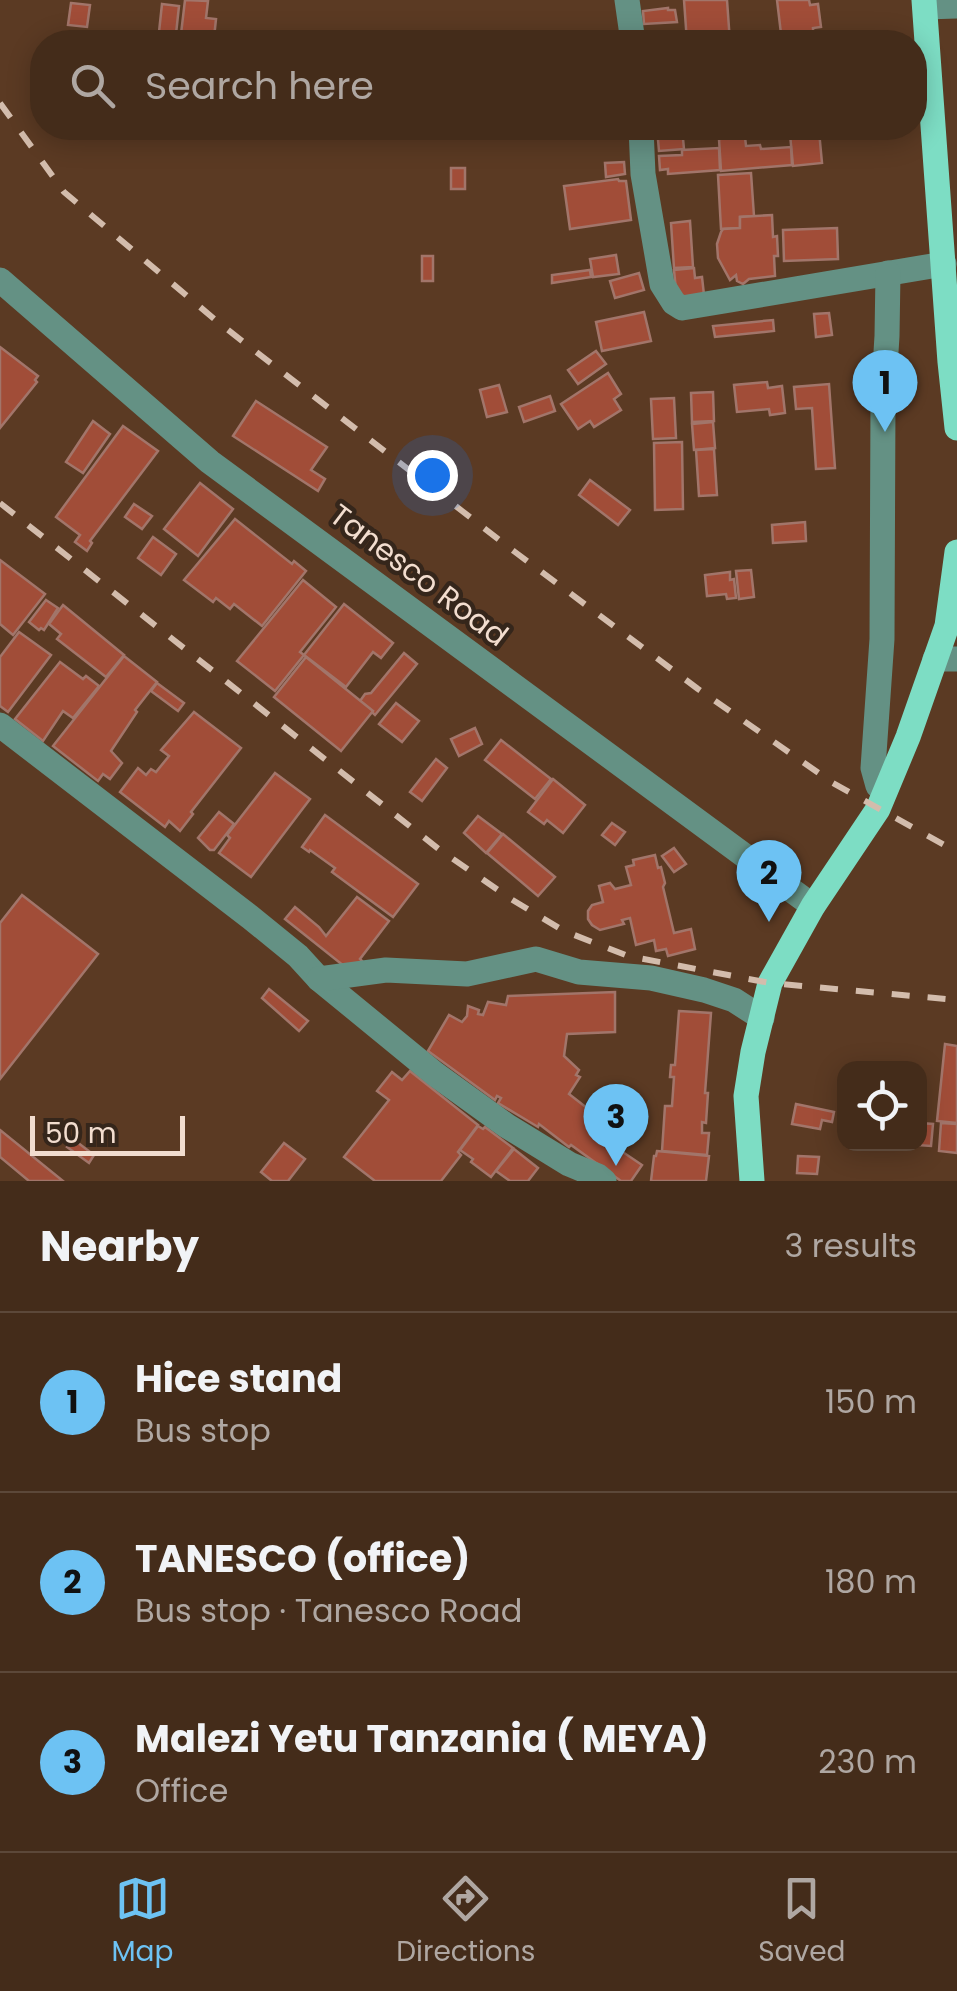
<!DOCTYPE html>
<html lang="en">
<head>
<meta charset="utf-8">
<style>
	body { margin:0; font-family:Poppins,sans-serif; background:#4b3423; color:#f1f3f6 }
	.controls { position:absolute; right:30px; bottom:30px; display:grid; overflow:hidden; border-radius:20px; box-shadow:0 5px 25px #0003 }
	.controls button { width:90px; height:90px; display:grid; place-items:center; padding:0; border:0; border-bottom:2px solid #5c4839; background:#442c1a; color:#f1f3f6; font:50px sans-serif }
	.scale { position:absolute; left:30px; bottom:25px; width:155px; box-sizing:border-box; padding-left:10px; border:5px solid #f2ddcf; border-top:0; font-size:28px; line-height:35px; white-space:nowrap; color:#f2ddcf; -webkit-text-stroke:8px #35261b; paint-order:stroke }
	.you { position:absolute; left:432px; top:475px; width:35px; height:35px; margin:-25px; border:8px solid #fff; border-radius:50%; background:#1a73e8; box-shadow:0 0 0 15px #1a73e833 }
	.badge { display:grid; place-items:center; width:65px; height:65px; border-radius:50%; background:#6dc2f3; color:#111; font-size:32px; font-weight:700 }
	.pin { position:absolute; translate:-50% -82px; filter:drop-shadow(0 2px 5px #0008) }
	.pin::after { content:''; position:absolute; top:52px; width:35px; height:30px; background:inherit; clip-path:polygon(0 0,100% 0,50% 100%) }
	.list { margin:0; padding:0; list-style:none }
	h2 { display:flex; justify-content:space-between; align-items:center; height:130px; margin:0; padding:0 40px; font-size:42px }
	h2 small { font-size:32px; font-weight:400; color:#afa7a2 }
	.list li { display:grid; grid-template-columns:65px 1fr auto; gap:30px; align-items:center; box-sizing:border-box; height:180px; padding:0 40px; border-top:2px solid #5c4839 }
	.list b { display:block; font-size:38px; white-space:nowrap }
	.list p { margin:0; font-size:32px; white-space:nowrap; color:#afa7a2 }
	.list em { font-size:32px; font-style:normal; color:#afa7a2 }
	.icon { flex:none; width:55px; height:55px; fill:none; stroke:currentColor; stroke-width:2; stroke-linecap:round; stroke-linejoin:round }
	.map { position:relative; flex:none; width:957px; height:1181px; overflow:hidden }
	.search { position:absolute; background:#442c1a; box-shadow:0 5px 25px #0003; left:30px; right:30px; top:30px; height:110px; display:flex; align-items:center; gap:25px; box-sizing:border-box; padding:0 35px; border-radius:40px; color:#afa7a2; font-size:38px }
	.sheet { height:670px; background:#442c1a }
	nav { display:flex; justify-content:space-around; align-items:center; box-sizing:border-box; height:140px; border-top:2px solid #5c4839; background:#442c1a; font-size:28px; color:#afa7a2 }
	nav a { display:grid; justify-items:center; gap:5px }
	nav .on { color:#6dc2f3 }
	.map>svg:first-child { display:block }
	.building { fill:#a14d38; stroke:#a2756a; stroke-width:2.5 }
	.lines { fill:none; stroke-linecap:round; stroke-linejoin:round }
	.minor { stroke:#649184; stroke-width:25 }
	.major { stroke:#7dddc4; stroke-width:25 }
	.rail { stroke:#d3bcac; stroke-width:6; stroke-dasharray:18 18; stroke-linecap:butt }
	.labels { text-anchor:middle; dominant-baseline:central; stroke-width:9; stroke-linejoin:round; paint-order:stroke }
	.street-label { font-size:30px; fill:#f2ddcf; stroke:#35261b }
</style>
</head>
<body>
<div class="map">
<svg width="957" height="1181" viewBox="0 0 957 1181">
	<rect width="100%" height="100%" fill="#5b3a23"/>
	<g class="building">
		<polygon points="185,0 208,1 206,18 216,19 214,38 181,34"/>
		<polygon points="684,0 727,0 730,42 687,42"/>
		<polygon points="777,0 809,0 810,5 818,4 821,27 813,28 814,42 782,42"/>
		<polygon points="71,3 90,5 87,27 68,25"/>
		<polygon points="162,4 179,6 176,34 159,32"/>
		<polygon points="668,8 668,10 675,10 677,22 644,24 643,11"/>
		<polygon points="657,128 682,128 684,149 659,151"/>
		<polygon points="819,131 822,163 793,166 790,134"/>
		<polygon points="745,137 746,146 760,145 761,149 791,147 792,165 721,171 719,139"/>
		<polygon points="719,148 720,170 668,174 668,169 660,170 659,156 682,155 682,150"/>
		<polygon points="624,162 625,174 606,177 605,163"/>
		<rect x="451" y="168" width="14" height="21"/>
		<polygon points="751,173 754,216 740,217 740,228 721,229 718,175"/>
		<polygon points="618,179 619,181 626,181 631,220 570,229 564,186"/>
		<polygon points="772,215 773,237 777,236 778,256 774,256 775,276 749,279 743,284 737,281 736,275 730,280 718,258 717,244 721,232 723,229 740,228 740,217"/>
		<polygon points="690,221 693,267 674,268 671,223"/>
		<polygon points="837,228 838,259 784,261 783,230"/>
		<polygon points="616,255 619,274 593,277 590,259"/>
		<rect x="422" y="256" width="11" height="25"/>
		<polygon points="694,268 695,278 702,277 704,295 683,297 676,290 674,270"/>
		<polygon points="590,270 591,277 552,283 552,275"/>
		<polygon points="639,273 644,290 615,298 610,281"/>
		<polygon points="644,312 651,341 602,351 596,322"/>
		<polygon points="829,313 832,335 816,337 814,314"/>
		<polygon points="773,320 774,331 715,337 713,326"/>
		<polygon points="0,347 38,376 35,380 37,382 0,428"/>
		<polygon points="596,351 606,364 578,384 568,370"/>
		<polygon points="608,373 621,394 614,399 621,410 594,427 590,421 578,429 561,404"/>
		<polygon points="767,382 768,388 782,386 785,413 770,415 769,409 737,412 734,385"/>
		<polygon points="829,384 835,468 816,469 812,408 796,409 794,387"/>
		<polygon points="499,385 507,412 487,417 480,390"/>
		<polygon points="713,392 714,421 692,422 691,393"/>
		<polygon points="550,396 555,411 524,422 519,407"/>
		<polygon points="674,398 676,438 653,439 651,399"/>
		<polygon points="256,401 327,447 311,470 325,479 318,491 233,436"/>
		<polygon points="93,421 110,434 83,473 66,462"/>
		<polygon points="713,422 715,448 694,450 692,424"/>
		<polygon points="123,426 158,451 90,541 92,543 87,551 75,542 80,535 56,517"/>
		<polygon points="682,442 683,509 655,510 654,443"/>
		<polygon points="714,449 717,495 699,496 696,450"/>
		<polygon points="590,480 630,510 618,525 579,495"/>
		<polygon points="200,483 233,509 198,556 164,529"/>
		<polygon points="134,504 152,516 142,529 125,517"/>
		<polygon points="235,519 292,564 294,561 306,571 262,626 234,604 230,609 216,598 213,602 184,580"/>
		<polygon points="805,522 806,541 773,543 772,525"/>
		<polygon points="153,537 176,554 161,575 138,558"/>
		<polygon points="0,560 45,594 13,635 0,624"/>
		<polygon points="751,570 754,597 739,599 736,571"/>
		<polygon points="730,572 730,580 734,579 736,598 727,599 726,594 707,596 705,575"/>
		<polygon points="303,580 336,607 300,652 304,655 275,691 237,661"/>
		<polygon points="46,600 58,608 44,630 41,628 39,630 29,622"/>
		<polygon points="344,604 393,643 381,658 373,652 346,687 304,655"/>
		<polygon points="63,605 124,655 106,677 57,639 61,634 49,624"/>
		<polygon points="19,632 51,655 8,712 0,706 0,657"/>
		<polygon points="404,653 417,664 375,715 360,701 365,694 371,693"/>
		<polygon points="124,656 157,682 135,710 137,712 111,751 122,763 110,779 103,774 98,781 53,746"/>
		<polygon points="306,657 373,711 341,751 274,697"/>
		<polygon points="60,662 83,679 86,676 99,686 73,718 63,711 43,741 15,719"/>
		<polygon points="157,683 184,703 178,711 151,691"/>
		<polygon points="396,703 419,721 402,742 379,724"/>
		<polygon points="194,712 241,748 191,812 193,814 180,831 169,821 165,827 120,792 138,768 146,775 151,769 156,772 169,756 161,750"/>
		<polygon points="475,728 482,744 459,756 451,739"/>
		<polygon points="501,740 551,779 535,799 485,760"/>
		<polygon points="436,759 447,768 422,801 410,792"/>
		<polygon points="275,773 310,799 251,877 219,853 230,838 227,835"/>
		<polygon points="553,779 585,805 563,833 547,820 544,824 528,812"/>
		<polygon points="219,812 234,824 214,850 210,850 198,838"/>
		<polygon points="325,815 418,884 393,917 332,872 335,868 310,850 309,852 302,847"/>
		<polygon points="478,816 502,834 486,853 464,833"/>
		<polygon points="612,823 625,832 615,845 602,835"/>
		<polygon points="503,834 555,877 538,896 487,853"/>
		<polygon points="674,848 686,864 674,872 662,856"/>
		<polygon points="655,855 658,868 661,867 665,883 663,887 674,933 691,929 695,949 668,956 666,949 656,951 654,940 636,945 630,918 622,920 624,924 600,930 592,925 588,919 588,911 592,905 603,902 599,886 610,883 615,889 631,885 626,867 634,865 633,860"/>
		<polygon points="22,895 98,954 0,1079 0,923"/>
		<polygon points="357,897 389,921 360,959 363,962 354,974 285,919 295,907 319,927 326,936"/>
		<polygon points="269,989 308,1021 299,1031 262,998"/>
		<polygon points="615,992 615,1032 567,1034 564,1056 579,1070 576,1075 580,1077 569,1094 610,1126 602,1138 642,1165 631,1181 621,1181 571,1145 569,1147 539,1124 538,1127 498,1103 501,1098 497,1096 495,1100 428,1051 449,1015 462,1022 467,1016 468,1006 479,1010 478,1014 483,1015 488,1002 506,1005 508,996"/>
		<polygon points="679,1011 711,1013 705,1093 708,1093 706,1123 702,1122 702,1133 709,1133 707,1155 662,1151 665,1106 672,1106 674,1077 670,1077 671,1065 675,1065"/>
		<polygon points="945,1044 957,1046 957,1123 937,1121"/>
		<polygon points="410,1071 478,1125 458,1152 461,1155 441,1181 375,1181 344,1157 389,1100 377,1091 392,1072 402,1080"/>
		<polygon points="796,1104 834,1112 832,1122 822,1120 820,1129 792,1124"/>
		<polygon points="920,1123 933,1124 931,1146 902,1144 920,1144"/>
		<polygon points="941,1123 957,1124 957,1153 939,1151"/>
		<polygon points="478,1126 483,1129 485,1127 513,1148 491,1177 471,1162 473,1159 460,1150"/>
		<polygon points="0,1130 63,1181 29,1181 0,1157"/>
		<polygon points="73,1139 94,1155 89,1163 67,1147"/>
		<polygon points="284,1143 305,1159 288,1181 272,1181 261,1172"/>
		<polygon points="514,1149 538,1168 528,1181 510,1181 496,1171"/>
		<polygon points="657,1151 709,1156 706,1181 651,1181 654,1156 656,1156"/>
		<polygon points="798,1156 819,1157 817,1174 797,1173"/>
	</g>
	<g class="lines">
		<g class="minor">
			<polyline points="627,0 633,42"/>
			<polyline points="925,7 957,6"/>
			<polyline points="641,128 643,174 662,284 674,303 682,308 944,264"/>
			<polyline points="0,280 210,462 813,906"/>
			<polyline points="935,659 957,659"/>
			<polyline points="0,725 250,917 298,956 319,979 435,1074 507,1126 569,1164 598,1176 604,1181"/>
			<polyline points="885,791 878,786 873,768 882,639 883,400 887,336 888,273"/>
			<polyline points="319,979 386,970 467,974 536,959 579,972 651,978 704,990 734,1000 762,1018"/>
		</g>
		<g class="major">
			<polyline points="924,0 950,362 957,428"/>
			<polyline points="752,1181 746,1096 753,1052 770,983 813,906 878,809 908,737 947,626 957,552"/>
		</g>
		<g class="rail">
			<polyline points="0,103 64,192 219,323 515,552 698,689 833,783 957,852"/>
			<polyline points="0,503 440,850 511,899 564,931 628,956 770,983 957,1000"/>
		</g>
	</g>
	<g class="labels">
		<g class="street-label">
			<text transform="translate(419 575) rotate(37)">Tanesco Road</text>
		</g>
	</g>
</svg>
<div class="controls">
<button><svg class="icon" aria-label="locate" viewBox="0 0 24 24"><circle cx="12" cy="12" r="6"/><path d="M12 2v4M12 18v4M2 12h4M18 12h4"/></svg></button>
</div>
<div class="scale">50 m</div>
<div class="you"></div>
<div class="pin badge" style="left:885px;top:432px">1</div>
<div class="pin badge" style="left:769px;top:922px">2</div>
<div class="pin badge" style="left:616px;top:1166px">3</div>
<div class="search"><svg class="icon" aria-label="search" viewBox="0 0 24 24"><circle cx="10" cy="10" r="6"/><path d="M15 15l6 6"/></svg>Search here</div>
</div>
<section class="sheet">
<h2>Nearby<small>3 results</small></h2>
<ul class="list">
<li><span class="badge">1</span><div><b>Hice stand</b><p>Bus stop</p></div><em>150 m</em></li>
<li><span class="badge">2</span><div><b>TANESCO (office)</b><p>Bus stop · Tanesco Road</p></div><em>180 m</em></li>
<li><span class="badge">3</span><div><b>Malezi Yetu Tanzania ( MEYA)</b><p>Office</p></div><em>230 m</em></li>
</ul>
</section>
<nav>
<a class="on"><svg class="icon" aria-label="map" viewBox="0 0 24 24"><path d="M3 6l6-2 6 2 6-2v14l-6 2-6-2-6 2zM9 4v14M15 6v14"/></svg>Map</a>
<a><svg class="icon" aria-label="directions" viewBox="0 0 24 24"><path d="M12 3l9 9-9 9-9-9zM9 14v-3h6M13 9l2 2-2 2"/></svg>Directions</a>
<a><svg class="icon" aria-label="saved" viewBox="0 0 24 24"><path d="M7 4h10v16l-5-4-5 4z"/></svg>Saved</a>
</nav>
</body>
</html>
